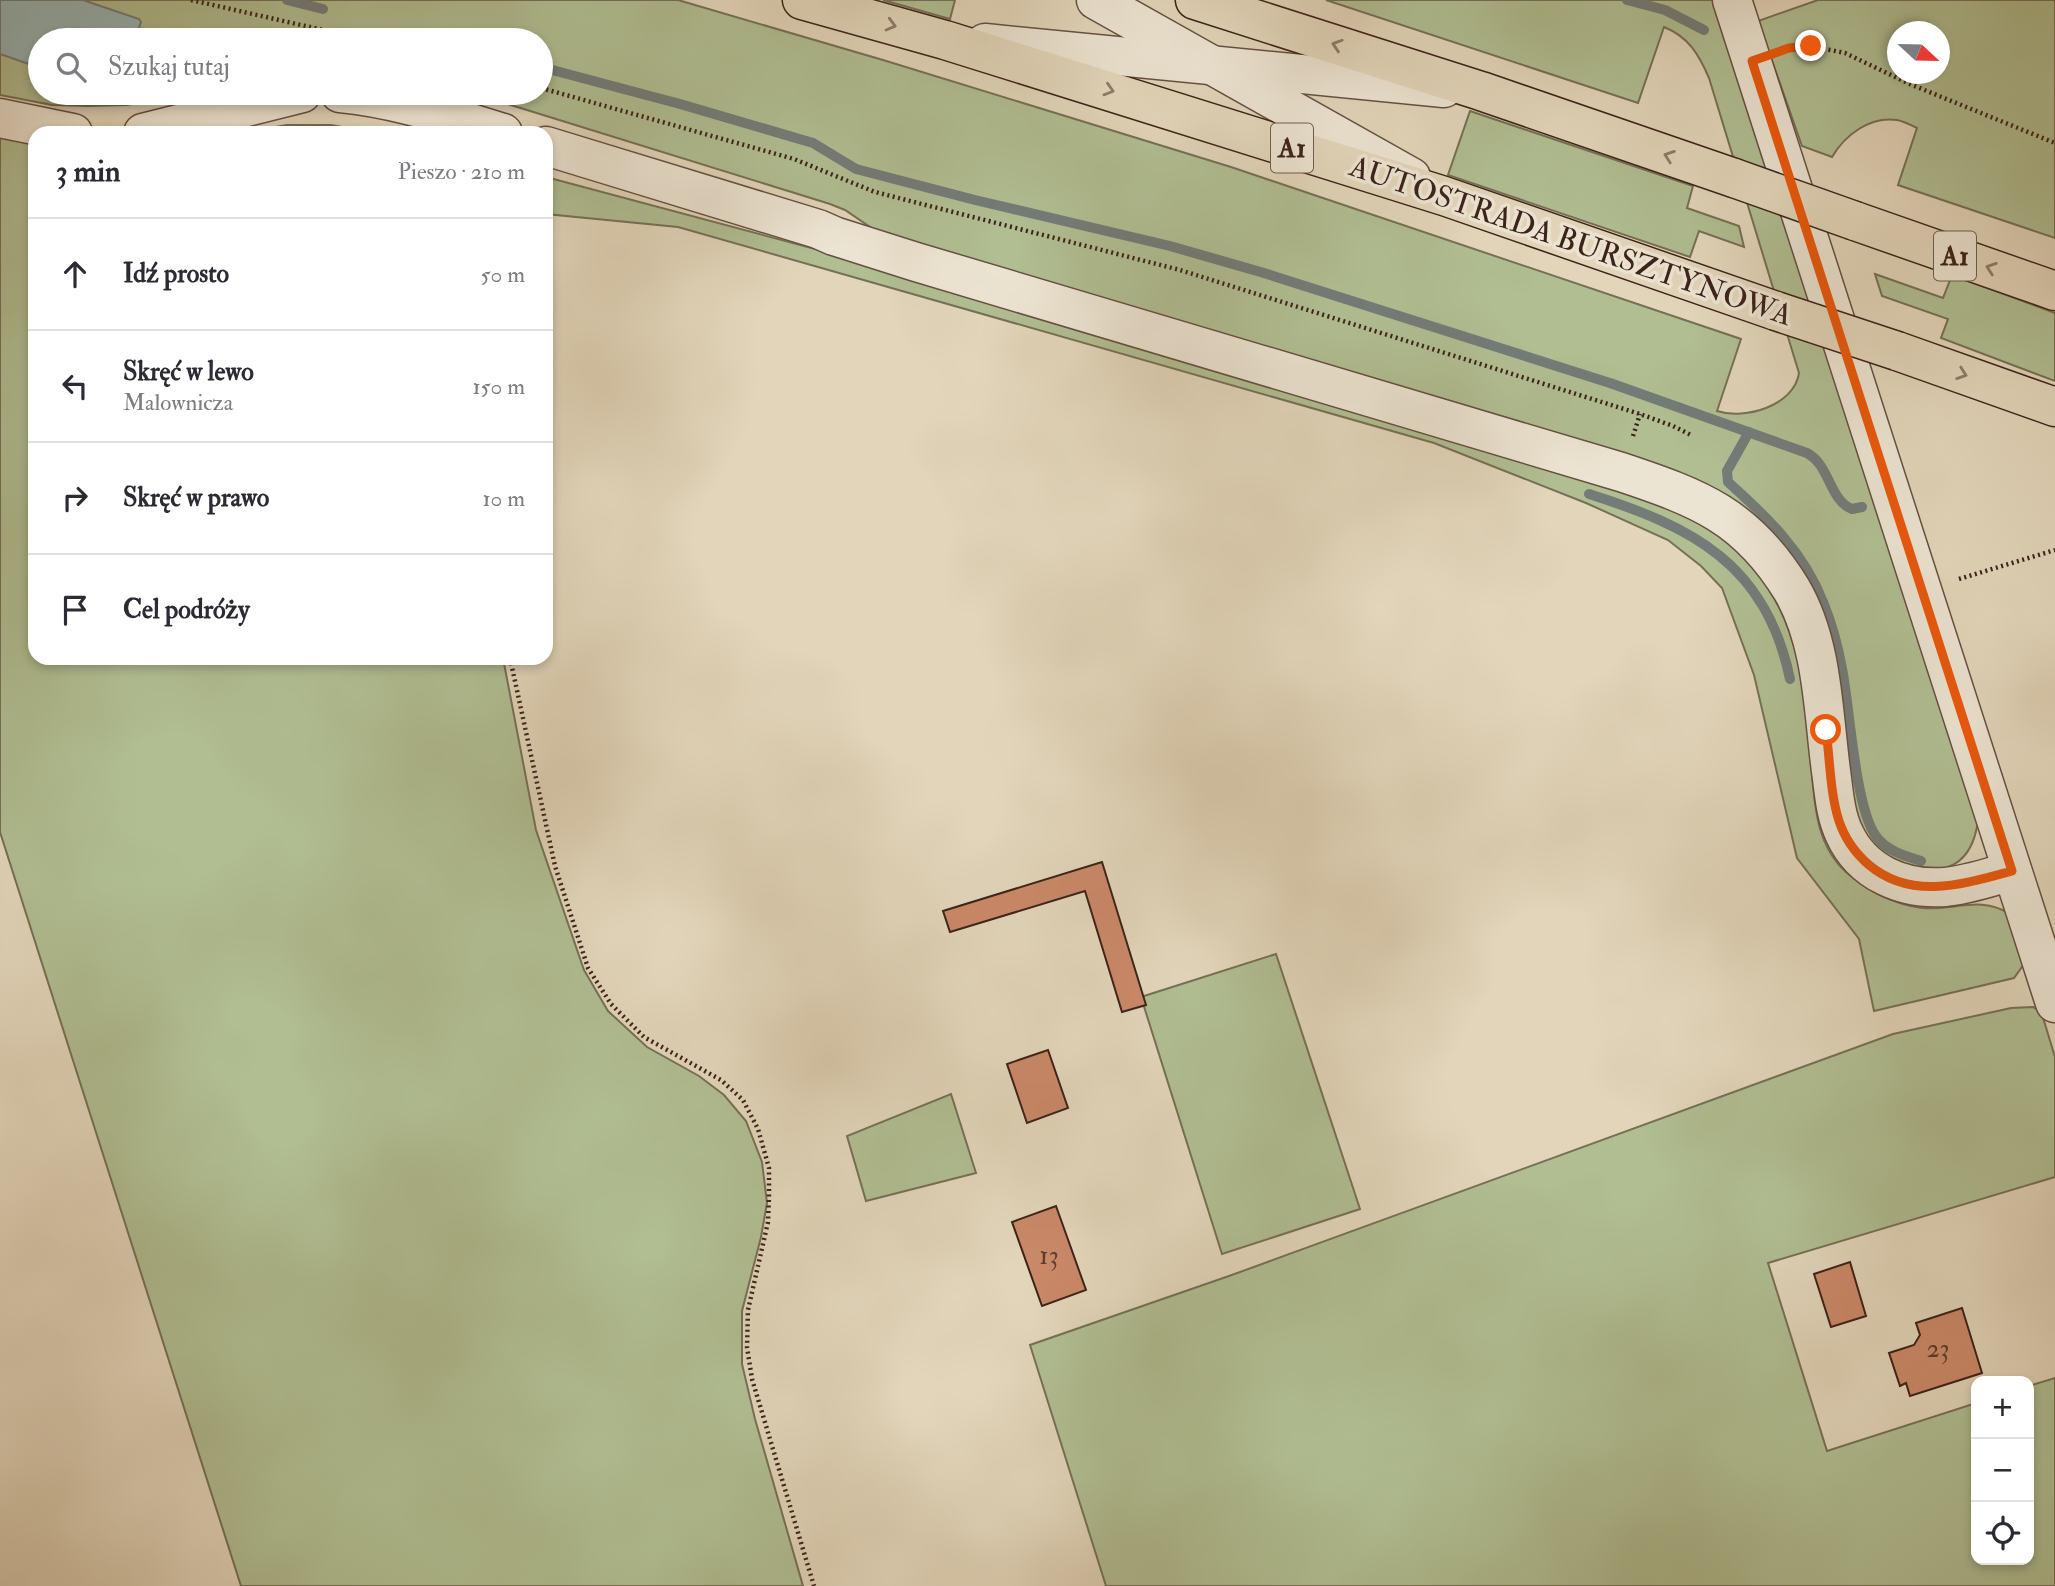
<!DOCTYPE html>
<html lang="pl">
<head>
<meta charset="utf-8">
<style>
	body { margin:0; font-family:"IM FELL Double Pica",serif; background:#f7f7f7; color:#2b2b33 }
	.controls { position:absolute; right:21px; bottom:21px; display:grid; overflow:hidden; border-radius:14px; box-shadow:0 4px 10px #0003 }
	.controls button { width:63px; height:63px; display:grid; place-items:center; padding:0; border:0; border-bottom:2px solid #e1e1e2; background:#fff; color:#2b2b33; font:35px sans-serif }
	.compass { position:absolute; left:1887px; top:21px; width:63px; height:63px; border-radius:50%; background:#fff; box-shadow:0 4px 10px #0003; rotate:112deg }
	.stop { position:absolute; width:21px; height:21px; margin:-16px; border:5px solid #ea580c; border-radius:50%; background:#fff }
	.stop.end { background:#ea580c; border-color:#fff; box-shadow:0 2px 7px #0008 }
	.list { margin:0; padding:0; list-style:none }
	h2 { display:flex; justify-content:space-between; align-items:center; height:91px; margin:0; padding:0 28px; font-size:30px }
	h2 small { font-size:23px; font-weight:400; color:#7c7c81 }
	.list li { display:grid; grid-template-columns:46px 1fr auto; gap:21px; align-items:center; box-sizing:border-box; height:112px; padding:0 28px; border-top:2px solid #e1e1e2 }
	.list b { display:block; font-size:26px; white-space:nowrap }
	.list p { margin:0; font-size:23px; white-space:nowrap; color:#7c7c81 }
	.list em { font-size:23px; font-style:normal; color:#7c7c81 }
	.icon { flex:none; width:38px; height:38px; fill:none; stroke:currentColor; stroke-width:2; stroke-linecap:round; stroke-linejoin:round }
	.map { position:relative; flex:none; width:2055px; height:1586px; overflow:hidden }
	.search { position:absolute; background:#fff; box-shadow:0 4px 10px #0003; left:28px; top:28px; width:525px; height:77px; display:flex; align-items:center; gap:18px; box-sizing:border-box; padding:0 24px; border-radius:38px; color:#7c7c81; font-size:26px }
	.panel { position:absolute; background:#fff; box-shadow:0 4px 10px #0003; left:28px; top:126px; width:525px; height:539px; border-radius:21px }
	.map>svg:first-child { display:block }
	.green { fill:#b0be92; stroke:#767056; stroke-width:2; fill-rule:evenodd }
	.water { fill:#97b7b8; stroke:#737c79; stroke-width:2 }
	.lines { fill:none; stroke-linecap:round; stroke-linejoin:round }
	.stream { stroke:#737c79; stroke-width:10 }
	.building { fill:#ca8969; stroke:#3c231a; stroke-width:2 }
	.minor-casing { stroke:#665042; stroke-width:41 }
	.highway-casing { stroke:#3c231a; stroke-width:41 }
	.path { stroke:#3c231a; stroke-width:4.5; stroke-dasharray:2 3.5; stroke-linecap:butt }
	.minor { stroke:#ece4d2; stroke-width:38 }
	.highway { stroke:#e2d5ba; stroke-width:38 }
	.highway-bridge-casing { stroke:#3c231a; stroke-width:41; stroke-linecap:butt }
	.highway-bridge { stroke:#e2d5ba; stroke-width:38 }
	.oneway { stroke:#8f7c6a }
	.route { stroke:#ea580c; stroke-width:9 }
	.labels { text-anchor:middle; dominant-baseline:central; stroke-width:7; stroke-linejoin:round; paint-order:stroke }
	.number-label { font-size:26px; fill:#603c2e }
	.shield { fill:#ece4d2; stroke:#715d51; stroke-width:2 }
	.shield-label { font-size:28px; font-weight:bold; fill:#3c231a }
	.street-label { font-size:30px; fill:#3c231a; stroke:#ece4d2 }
</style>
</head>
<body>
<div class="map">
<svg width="2055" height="1586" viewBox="0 0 2055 1586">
	<rect width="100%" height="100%" fill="#e2d5ba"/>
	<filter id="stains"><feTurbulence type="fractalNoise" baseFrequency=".00286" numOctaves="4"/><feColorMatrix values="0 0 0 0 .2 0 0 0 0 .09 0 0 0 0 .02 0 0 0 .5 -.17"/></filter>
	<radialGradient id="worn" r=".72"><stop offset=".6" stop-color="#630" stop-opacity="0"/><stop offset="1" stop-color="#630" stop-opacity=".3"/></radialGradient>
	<g class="green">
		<path d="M0 0H678L883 60 1231 167 1741 339 1717 411C1745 420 1794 406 1799 373L1709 78C1699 55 1689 37 1664 27L1638 103 1326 0H1714L1978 821C1972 864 1946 878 1905 864 1899 862 1890 860 1884 856 1870 847 1862 826 1855 811L1782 545 876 231 845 210 830 204 472 93H541V40H40V93H189L127 105 88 106 52 105 0 95Z"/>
		<polygon points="883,0 955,0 950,19"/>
		<path d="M1818 0H2055V238L1898 185 1917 128C1911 125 1903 121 1897 120 1870 116 1845 135 1832 157L1802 146 1758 21ZM1898 32H1940V74H1898Z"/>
		<polygon points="1470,111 1693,186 1687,208 1739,226 1744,247 1699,231 1690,257 1448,175"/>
		<polygon points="287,125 331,125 375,133 241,133"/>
		<polygon points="0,134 35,143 35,658 503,658 536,830 584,970 608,1011 647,1047 699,1076 724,1095 746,1121 762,1162 767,1203 761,1237 742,1311 742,1364 755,1419 803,1586 241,1586 0,832"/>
		<path d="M546 177 830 253 1656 500C1679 512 1705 523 1727 537 1735 543 1742 553 1748 561 1801 619 1807 699 1812 775 1815 810 1818 847 1846 872 1866 890 1895 905 1922 908 1954 911 1980 895 2010 914L2024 964 2014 978 1874 1011 1859 939 1797 858 1754 675 1722 588 1701 566 1668 540 1586 503 1434 443 678 227 546 214Z"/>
		<polygon points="1875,274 1943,298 1952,275 2055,313 2055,381 1941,338 1948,319 1882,296"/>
		<polygon points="1276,954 1360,1209 1222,1254 1141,997"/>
		<polygon points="2033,1007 2041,1011 2055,1057 2055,1177 1768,1263 1827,1451 1976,1403 1976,1560 2029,1560 2029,1386 2055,1378 2055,1586 1106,1586 1030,1345 1229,1276 1893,1034 2011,1008"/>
		<polygon points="951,1094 976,1173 866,1201 847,1136"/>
	</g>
	<polygon class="water" points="0,0 83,0 139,19 141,22 135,40 40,40 40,68 0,54"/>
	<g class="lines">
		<g class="stream">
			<polyline points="287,0 323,9"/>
			<polyline points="1627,0 1665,10 1704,30"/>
			<polyline points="415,33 442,40"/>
			<path d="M541 67 680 104 813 143 856 169 975 200 1170 246 1264 273 1610 383 1807 453C1830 465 1829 500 1852 509L1862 507"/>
			<path d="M1749 432 1727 471 1728 482C1767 517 1804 552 1823 602 1832 624 1838 646 1842 669 1850 706 1855 816 1879 840 1890 852 1906 856 1921 861"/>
			<path d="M1589 494C1693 527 1766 564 1790 679"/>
		</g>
	</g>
	<g class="building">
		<polygon points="1102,862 1146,1005 1122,1012 1085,891 950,932 943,911"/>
		<polygon points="1048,1050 1068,1108 1027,1123 1007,1064"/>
		<polygon points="1056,1206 1086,1290 1042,1306 1012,1222"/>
		<polygon points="1850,1262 1866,1316 1831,1327 1814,1274"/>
		<polygon points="1962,1308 1982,1373 1910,1396 1906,1383 1900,1386 1889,1353 1914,1345 1920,1335 1916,1323"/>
	</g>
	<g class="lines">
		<defs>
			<g id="minor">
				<polyline points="1096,0 1411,177"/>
				<polyline points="1732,0 2055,1003"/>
				<polyline points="985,43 1444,88"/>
				<path d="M340 93C396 98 450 117 503 133"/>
				<polyline points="0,118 73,133"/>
				<polyline points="143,133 302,93"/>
				<path d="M546 146 818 229 834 236 916 262 1621 472C1699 498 1747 516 1792 590 1823 643 1823 711 1831 771 1834 792 1835 814 1844 833 1862 873 1903 890 1945 887 1968 885 1990 877 2012 871"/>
			</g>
			<g id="highway">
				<polyline points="802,0 945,40 1444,196 1776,311"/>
				<polyline points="1195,0 1481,91 1734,178"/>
				<polyline points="1855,221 2055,291"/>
				<polyline points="1897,351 2055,407"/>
			</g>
		</defs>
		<use href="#minor" class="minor-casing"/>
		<use href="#highway" class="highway-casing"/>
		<g class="path">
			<polyline points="191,0 367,40"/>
			<polyline points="1785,49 1811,46 1845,53 1912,85 2055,143"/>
			<polyline points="541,88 794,159 875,192 1180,270 1640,414 1673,426 1691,435"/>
			<polyline points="1633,436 1640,414"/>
			<polyline points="1959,579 2055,550"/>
			<polyline points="510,658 555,866 588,968 611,1004 644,1037 721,1080 743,1100 758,1129 769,1168 769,1195 768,1222 748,1310 747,1347 752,1379 814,1586"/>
		</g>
		<use href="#minor" class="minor"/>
		<use href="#highway" class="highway"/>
		<defs>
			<g id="highway-bridge">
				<polyline points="1734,178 1855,221"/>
				<polyline points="1776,311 1897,351"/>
			</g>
		</defs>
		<use href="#highway-bridge" class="highway-bridge-casing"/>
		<use href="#highway-bridge" class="highway-bridge"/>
	</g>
	<defs><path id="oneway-chevron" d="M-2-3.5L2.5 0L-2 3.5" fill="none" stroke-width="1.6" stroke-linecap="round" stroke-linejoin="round" transform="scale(1.75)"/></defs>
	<g class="oneway">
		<use href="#oneway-chevron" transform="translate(891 25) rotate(15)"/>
		<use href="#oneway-chevron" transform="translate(1337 45) rotate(-162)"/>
		<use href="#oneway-chevron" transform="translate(1109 90) rotate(17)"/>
		<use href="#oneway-chevron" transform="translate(1669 156) rotate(-161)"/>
		<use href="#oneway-chevron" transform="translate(1991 268) rotate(-161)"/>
		<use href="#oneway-chevron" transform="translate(1962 374) rotate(19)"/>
	</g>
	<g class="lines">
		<path class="route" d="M1811 46 1789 48 1752 61 2012 871C1964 884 1912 901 1869 865 1855 853 1845 839 1839 821 1830 793 1830 760 1826 730"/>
	</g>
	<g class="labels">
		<g class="number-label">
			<text x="1049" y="1256">13</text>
			<text x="1938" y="1349">23</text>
		</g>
		<g class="shield">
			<rect x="1271" y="123.5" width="42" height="49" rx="5"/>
			<rect x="1934" y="231.5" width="42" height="49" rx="5"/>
		</g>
		<g class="shield-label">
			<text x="1292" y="148">A1</text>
			<text x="1955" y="256">A1</text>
		</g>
		<g class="street-label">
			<text transform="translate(1571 241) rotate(19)">AUTOSTRADA BURSZTYNOWA</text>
		</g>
	</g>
	<rect width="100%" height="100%" filter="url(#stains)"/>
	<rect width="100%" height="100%" fill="url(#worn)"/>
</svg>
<div class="controls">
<button>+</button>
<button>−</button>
<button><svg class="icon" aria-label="locate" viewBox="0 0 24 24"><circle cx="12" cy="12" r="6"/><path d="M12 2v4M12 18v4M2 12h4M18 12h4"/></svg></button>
</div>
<svg class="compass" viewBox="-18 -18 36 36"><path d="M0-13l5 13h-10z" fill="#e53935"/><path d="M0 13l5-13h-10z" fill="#7c7c81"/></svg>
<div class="stop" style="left:1826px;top:730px"></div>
<div class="stop end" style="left:1811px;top:46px"></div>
<div class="search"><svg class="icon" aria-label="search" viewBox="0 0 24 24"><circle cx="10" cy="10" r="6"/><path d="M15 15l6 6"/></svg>Szukaj tutaj</div>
<section class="panel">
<h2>3 min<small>Pieszo · 210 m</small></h2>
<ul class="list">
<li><svg class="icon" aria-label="ahead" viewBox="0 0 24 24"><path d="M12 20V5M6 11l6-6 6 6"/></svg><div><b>Idź prosto</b></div><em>50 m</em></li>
<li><svg class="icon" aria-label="left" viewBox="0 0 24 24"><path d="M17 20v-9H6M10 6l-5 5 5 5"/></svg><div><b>Skręć w lewo</b><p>Malownicza</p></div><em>150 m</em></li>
<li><svg class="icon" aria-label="right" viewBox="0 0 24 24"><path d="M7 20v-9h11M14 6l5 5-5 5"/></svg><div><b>Skręć w prawo</b></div><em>10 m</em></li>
<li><svg class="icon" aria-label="arrive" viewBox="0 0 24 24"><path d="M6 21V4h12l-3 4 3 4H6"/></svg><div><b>Cel podróży</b></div></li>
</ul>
</section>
</div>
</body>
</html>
